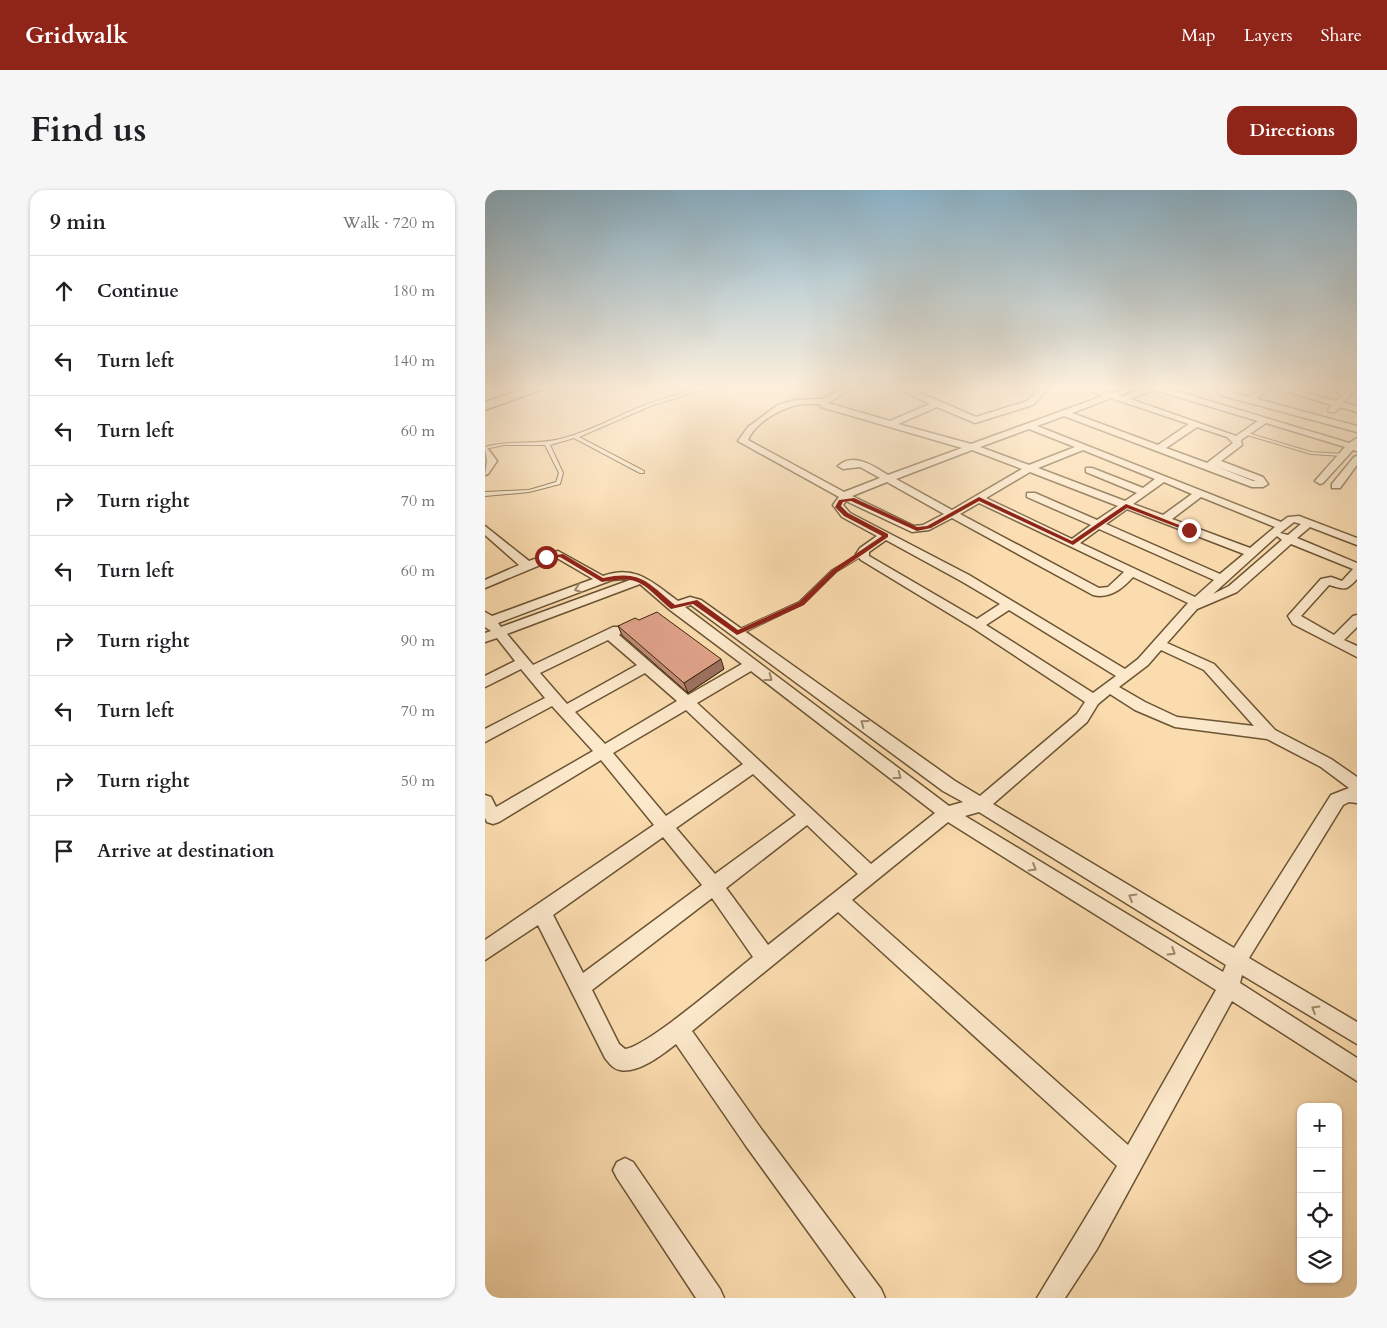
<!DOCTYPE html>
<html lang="en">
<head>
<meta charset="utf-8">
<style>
	body { margin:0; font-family:Cardo,serif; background:#f6f6f6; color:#202124 }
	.controls { position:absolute; right:15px; bottom:15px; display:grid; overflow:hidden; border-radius:10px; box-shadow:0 1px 4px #0004 }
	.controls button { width:45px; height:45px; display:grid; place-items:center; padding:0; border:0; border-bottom:1px solid #e0e0e0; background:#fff; color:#202124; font:25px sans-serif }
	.stop { position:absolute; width:15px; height:15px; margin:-11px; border:4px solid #8f2418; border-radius:50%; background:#fff }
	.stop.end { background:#8f2418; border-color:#fff; box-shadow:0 1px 5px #0008 }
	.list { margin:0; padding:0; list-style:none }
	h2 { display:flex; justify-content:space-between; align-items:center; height:65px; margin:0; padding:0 20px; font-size:21px }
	h2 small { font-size:16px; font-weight:400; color:#757577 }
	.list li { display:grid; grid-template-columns:32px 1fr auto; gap:15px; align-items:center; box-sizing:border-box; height:70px; padding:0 20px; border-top:1px solid #e0e0e0 }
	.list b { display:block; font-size:19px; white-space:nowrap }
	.list em { font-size:16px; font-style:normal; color:#757577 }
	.icon { flex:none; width:28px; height:28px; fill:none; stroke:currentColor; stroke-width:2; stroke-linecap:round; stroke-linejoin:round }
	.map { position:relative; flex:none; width:872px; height:1108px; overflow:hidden; border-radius:15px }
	header { display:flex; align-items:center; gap:30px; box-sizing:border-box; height:70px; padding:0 25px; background:#8f2418; color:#fff }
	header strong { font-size:24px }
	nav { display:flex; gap:28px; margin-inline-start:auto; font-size:18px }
	.intro { display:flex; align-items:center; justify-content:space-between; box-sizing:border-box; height:120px; padding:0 30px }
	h1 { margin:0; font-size:35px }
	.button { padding:12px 22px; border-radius:15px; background:#8f2418; color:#fff; font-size:18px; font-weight:700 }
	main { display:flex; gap:30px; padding:0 30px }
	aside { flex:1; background:#fff; border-radius:15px; box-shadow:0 1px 4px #0004 }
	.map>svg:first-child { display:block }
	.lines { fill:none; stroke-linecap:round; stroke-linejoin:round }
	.service-casing { stroke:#6b5432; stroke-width:2 }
	.minor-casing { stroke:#6b5432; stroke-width:3 }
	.primary-casing { stroke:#3b2708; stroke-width:3 }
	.service { fill:#fce8cb; fill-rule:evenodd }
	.minor { fill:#fce8cb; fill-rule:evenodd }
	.primary { fill:#fbdcaf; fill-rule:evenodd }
	.wall { fill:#c08b77; stroke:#3b2708 }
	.shaded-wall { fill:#9c7161; stroke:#3b2708 }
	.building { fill:#dfa28a; stroke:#3b2708 }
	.oneway { stroke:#9c886a }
	.route { fill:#8f2418 }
</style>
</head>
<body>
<header>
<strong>Gridwalk</strong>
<nav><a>Map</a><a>Layers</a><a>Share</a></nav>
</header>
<div class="intro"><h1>Find us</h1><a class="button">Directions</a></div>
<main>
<aside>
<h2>9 min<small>Walk · 720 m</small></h2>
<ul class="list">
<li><svg class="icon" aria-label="ahead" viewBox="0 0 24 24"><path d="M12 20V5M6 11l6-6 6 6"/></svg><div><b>Continue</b></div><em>180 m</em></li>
<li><svg class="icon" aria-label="left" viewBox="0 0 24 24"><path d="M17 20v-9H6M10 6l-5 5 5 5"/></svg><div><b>Turn left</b></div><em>140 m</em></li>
<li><svg class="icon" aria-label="left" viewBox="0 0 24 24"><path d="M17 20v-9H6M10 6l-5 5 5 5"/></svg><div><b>Turn left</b></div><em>60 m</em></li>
<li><svg class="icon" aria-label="right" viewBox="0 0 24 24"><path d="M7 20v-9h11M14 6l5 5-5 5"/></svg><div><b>Turn right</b></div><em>70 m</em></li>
<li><svg class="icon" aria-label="left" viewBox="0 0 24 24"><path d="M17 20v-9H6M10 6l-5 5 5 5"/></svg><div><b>Turn left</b></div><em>60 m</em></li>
<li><svg class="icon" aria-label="right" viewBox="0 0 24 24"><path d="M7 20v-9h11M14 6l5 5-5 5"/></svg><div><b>Turn right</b></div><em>90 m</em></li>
<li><svg class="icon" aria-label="left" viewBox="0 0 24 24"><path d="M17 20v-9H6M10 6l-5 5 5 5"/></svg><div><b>Turn left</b></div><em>70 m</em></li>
<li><svg class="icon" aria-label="right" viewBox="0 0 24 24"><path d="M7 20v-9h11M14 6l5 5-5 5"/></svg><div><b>Turn right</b></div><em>50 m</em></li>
<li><svg class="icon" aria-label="arrive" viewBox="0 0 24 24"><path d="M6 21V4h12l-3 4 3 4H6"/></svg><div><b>Arrive at destination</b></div></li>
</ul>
</aside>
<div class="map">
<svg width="872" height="1108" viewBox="0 0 872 1108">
	<rect width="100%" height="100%" fill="#fbdcaf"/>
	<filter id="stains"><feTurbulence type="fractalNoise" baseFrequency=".004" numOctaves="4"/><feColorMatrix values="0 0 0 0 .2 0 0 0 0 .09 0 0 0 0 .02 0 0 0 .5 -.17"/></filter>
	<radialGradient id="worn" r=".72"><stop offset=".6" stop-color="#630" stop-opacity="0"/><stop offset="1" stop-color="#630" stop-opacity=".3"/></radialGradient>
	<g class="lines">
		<defs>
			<g id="service">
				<path d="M216 198H224L168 215 94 247 159 281V283H155L89 248 65 255 78 283 75 294 44 302 0 306V302L44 300 71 292 74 283 60 255H19L0 259V257C26 249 53 256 79 248 104 241 127 229 150 219 171 210 194 204 216 198Z"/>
				<polygon points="759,242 826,262 858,264 860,265 858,266 826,264 759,244"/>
				<polygon points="377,362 379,363 379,365 351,382 318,414 254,445 250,445 249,443 250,441 314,412 347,380"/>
			</g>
			<g id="minor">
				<path d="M358 198H369L343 213 405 231 445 214 412 198H424L491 227 542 211 555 198H564L548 215 490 233 452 217 413 234 486 254 618 206 599 198C608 198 621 203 627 203 635 202 641 198 651 198L634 206 638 207 660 198H681L864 253 872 248V261L868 260 838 293 835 294 830 291 860 257 781 233 756 250 757 255 736 271 778 287 783 294 778 297H767L579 226 552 236 796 332 803 327 814 326 872 348V355L825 337 812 348 872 373V389C860 402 860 399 844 395L816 426 849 445 868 426 872 425V437L859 450 872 456V467L808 434 803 426 836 389 846 387 857 391 868 379 806 354 752 402 712 419 682 453 729 474 790 540 846 569 872 587V613L864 612 858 615 764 768 872 832V854L757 785 755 793 872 868V891L747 811 612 1059 580 1108H552L632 976 353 722 207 841 277 940 396 1099 400 1108H371L261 956 191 854C178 864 153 884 135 880 128 879 124 873 120 868L53 735 0 770V750L169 635 116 570 14 632 8 634 2 632 0 628V605L6 607 11 617 108 561 67 516 0 552V539L60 508 36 479 0 497V486L30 471 12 448 0 452V443L6 441 0 437V422L7 426 108 389 72 368 0 398V390L34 375 0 345V336L44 371 73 361 118 386C151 374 168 393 193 411L205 407 216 410 470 591 495 606 592 524 600 512 488 438 376 370 371 364 375 358 392 346 357 327 348 315 354 307 253 251 263 237 293 215 310 210 337 209ZM670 200 773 231 751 246 645 209ZM626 208 704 234 673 255 587 223ZM318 214H335L336 217 477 258 403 285C388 276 369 262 353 276L358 279 375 277 395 288 359 302 263 250C271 231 299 216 318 214ZM712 237 742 247 748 253 722 273 681 258ZM544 239 590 257 544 275 495 257ZM487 260 537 279 467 320 411 289ZM598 260 670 289 658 298 607 278H601V282L652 303 640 311 553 278ZM730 276 771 291H768ZM545 282 633 316 612 330 550 303H542V307L606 335 587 349 501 308ZM402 292 459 324 438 335 429 336 367 306ZM679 292 707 304 678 325 648 314ZM716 307 790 337 765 358 687 329ZM361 311 427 342 444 340 467 328 608 405C625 409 637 399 648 387L703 413 653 469 640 479 484 385 365 323 358 315ZM494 313 639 382 623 397 614 398 475 324ZM642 319 759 364 735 384 621 334ZM809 332 816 334 803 345 795 343ZM614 339 729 390 710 407 595 353ZM792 346 797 350 744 396 728 404ZM401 350 476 391 515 414 492 429 384 366V362ZM138 389 145 390 16 437 13 433 127 390ZM155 394 185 420 257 474 203 505 134 445 139 440 138 437H128L48 475 22 444ZM206 415 458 601 478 612 464 616 200 417ZM524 420 631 486 608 503 501 435ZM123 450 152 475 82 514 55 483ZM676 460 719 480 769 536 692 527 660 512 634 497 663 475ZM266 481 450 623 386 674 212 513ZM160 483 192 511 120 554 90 522ZM625 504 650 520 690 537 782 549 836 577 864 598 846 605 749 758 508 614 602 532 613 514ZM201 520 258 574 181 626 128 563ZM268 584 311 625 230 684 191 638ZM494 622 741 775 738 782 480 626ZM463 632 731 800 643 955 367 710ZM322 635 373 684 283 755 241 698ZM178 647 217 695 98 783 68 725ZM227 708 268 767C246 784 162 857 140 859L134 854 107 800Z"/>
				<polygon points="732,198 740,198 741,201 764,207 775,198 784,198 772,209 872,236 872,242 735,205"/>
				<polygon points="789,198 803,198 851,211 858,204 840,198 861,200 872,198 858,213 872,216 872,222 855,217 850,222 844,222 843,220 847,215"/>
				<polygon points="0,258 3,259 12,271 3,284 0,285 2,271"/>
				<polygon points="872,266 872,275 855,298 847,298 847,294 869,267"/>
				<polygon points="140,968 148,972 235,1099 239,1108 211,1108 132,988 128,980 132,972"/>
			</g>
			<polygon id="primary" points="42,198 61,198 0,220 0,212"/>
		</defs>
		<use href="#service" class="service-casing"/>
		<use href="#minor" class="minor-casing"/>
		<use href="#primary" class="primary-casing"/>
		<use href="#service" class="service"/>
		<use href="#minor" class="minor"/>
		<use href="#primary" class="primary"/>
	</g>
	<polygon class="wall" points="133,436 239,479 203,503 137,445"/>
	<polygon class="shaded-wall" points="236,469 239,479 203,503 199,493"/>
	<polygon class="building" points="172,422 236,469 199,493 133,436 150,428 154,430"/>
	<defs><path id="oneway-chevron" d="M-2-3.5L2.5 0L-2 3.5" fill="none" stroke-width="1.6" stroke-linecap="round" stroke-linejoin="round" transform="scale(1.25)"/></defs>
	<g class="oneway">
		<use href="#oneway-chevron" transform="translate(93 399) rotate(160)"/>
		<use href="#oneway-chevron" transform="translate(284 488) rotate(37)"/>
		<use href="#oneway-chevron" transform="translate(379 533) rotate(-144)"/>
		<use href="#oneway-chevron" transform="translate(413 586) rotate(37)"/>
		<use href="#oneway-chevron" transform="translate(548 678) rotate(31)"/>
		<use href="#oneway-chevron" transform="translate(647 707) rotate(-149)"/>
		<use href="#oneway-chevron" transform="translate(687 762) rotate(32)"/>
		<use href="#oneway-chevron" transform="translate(830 819) rotate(-149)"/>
	</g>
	<linearGradient id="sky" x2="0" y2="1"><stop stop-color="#8bb7d0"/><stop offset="0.56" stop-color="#fdefdb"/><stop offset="1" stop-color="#fdefdb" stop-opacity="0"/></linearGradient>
	<rect width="872" height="353" fill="url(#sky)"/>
	<path class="route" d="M494 307 587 351 641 314 707 340 702 341 642 318 588 355 494 311 446 338 432 341 366 311 358 312 356 316 363 323 403 344V347L352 382 319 415 252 445 208 414 186 419C158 395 156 384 117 392L75 367 61 369 58 367 78 364 118 388C156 380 162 392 190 415L212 410 253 440 314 412 347 380 397 346 359 326 350 317 354 310 369 308 432 337 442 336Z"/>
	<rect width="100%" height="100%" filter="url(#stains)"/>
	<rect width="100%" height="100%" fill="url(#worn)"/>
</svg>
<div class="controls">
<button>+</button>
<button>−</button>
<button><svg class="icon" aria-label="locate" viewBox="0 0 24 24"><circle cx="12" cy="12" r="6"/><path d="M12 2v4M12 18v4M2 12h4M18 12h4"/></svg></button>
<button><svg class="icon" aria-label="layers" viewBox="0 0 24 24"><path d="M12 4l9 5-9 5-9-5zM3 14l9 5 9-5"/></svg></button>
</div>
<div class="stop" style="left:61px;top:367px"></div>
<div class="stop end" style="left:704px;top:340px"></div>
</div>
</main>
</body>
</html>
